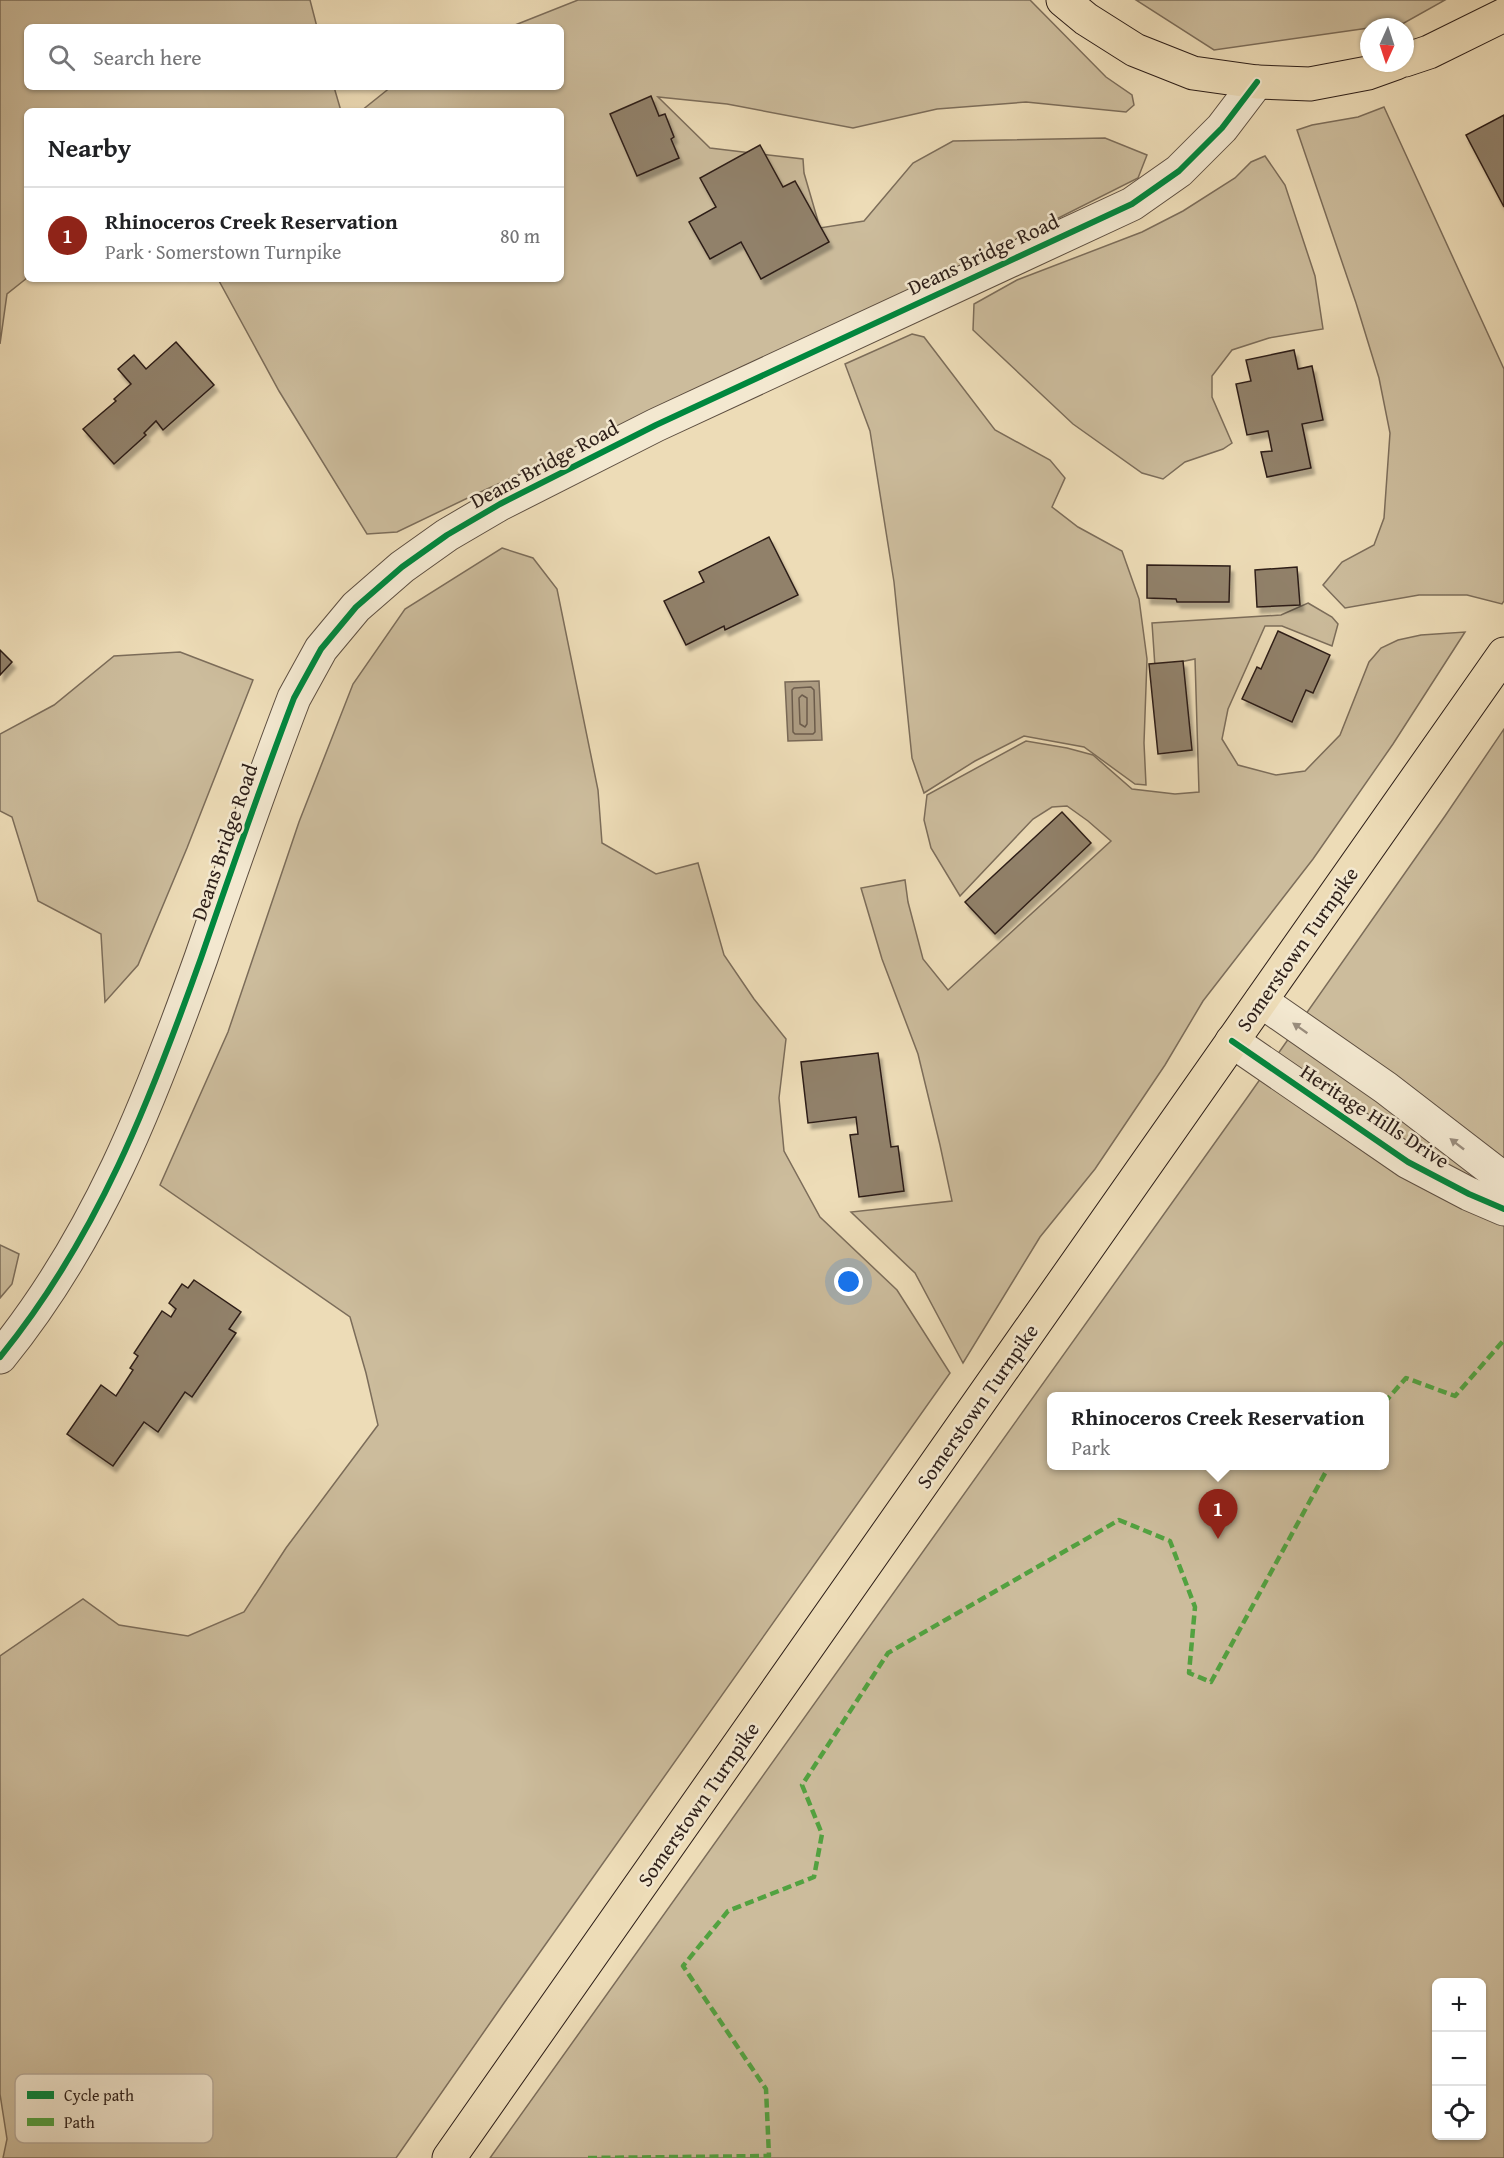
<!DOCTYPE html>
<html lang="en">
<head>
<meta charset="utf-8">
<style>
	body { margin:0; font-family:"Gentium Book Plus",serif; background:#f6f6f6; color:#202124 }
	.controls { position:absolute; right:18px; bottom:18px; display:grid; overflow:hidden; border-radius:9px; box-shadow:0 2px 4px #0004 }
	.controls button { width:54px; height:54px; display:grid; place-items:center; padding:0; border:0; border-bottom:2px solid #e0e0e0; background:#fff; color:#202124; font:30px sans-serif }
	.compass { position:absolute; left:1360px; top:18px; width:54px; height:54px; border-radius:50%; background:#fff; box-shadow:0 2px 4px #0004; rotate:183deg }
	.you { position:absolute; left:849px; top:1282px; width:21px; height:21px; margin:-15px; border:4px solid #fff; border-radius:50%; background:#1a73e8; box-shadow:0 0 0 9px #1a73e833 }
	.badge { display:grid; place-items:center; width:39px; height:39px; border-radius:50%; background:#8f2418; color:#fff; font-size:20px; font-weight:700 }
	.pin { position:absolute; translate:-50% -50px; filter:drop-shadow(0 2px 3px #0008) }
	.pin::after { content:''; position:absolute; top:32px; width:21px; height:18px; background:inherit; clip-path:polygon(0 0,100% 0,50% 100%) }
	.popup { position:absolute; left:1047px; top:1392px; width:342px; height:78px; box-sizing:border-box; display:grid; place-content:center; border-radius:9px; background:#fff; filter:drop-shadow(0 2px 4px #0005); font-size:20px; white-space:nowrap; color:#757577 }
	.popup b { font-size:22px; color:#202124 }
	.popup::after { content:''; position:absolute; left:50%; top:100%; margin-left:-12px; border:12px solid transparent; border-top-color:#fff }
	.list { margin:0; padding:0; list-style:none }
	h2 { display:flex; justify-content:space-between; align-items:center; height:78px; margin:0; padding:0 24px; font-size:26px }
	h2 small { font-size:20px; font-weight:400; color:#757577 }
	.list li { display:grid; grid-template-columns:39px 1fr auto; gap:18px; align-items:center; box-sizing:border-box; height:96px; padding:0 24px; border-top:2px solid #e0e0e0 }
	.list b { display:block; font-size:22px; white-space:nowrap }
	.list p { margin:0; font-size:20px; white-space:nowrap; color:#757577 }
	.list em { font-size:20px; font-style:normal; color:#757577 }
	.icon { flex:none; width:33px; height:33px; fill:none; stroke:currentColor; stroke-width:2; stroke-linecap:round; stroke-linejoin:round }
	.map { position:relative; flex:none; width:1504px; height:2158px; overflow:hidden }
	.search { position:absolute; background:#fff; box-shadow:0 2px 4px #0004; left:24px; top:24px; width:540px; height:66px; display:flex; align-items:center; gap:15px; box-sizing:border-box; padding:0 21px; border-radius:9px; color:#757577; font-size:22px }
	.panel { position:absolute; background:#fff; box-shadow:0 2px 4px #0004; left:24px; top:108px; width:540px; height:174px; border-radius:9px }
	.map>svg:first-child { display:block }
	.green { fill:#ccbc9c; stroke:#7c6d5a; stroke-width:1.5; fill-rule:evenodd }
	.water { fill:#ac9b81; stroke:#796957; stroke-width:1.5 }
	.lines { fill:none; stroke-linecap:round; stroke-linejoin:round }
	.shore { stroke:#6c5c4c; stroke-width:1.5 }
	.building { fill:#91816b; stroke:#2d1e18; stroke-width:1.5; filter:url(#shadow) }
	.minor-casing { stroke:#5d4e40; stroke-width:35 }
	.major-casing { stroke:#2d1e18; stroke-width:35 }
	.minor { stroke:#f3e8d0; stroke-width:33 }
	.major { stroke:#eddcb7; stroke-width:33 }
	.quiet { stroke:#52a240; stroke-width:4.5; stroke-dasharray:9 4.5; stroke-linecap:butt }
	.cycleway-casing { stroke:#f3e8d0; stroke-width:10 }
	.cycleway { stroke:#00873e; stroke-width:6 }
	.oneway { fill:#9a8d7d }
	.labels { text-anchor:middle; dominant-baseline:central; stroke-width:5; stroke-linejoin:round; paint-order:stroke }
	.street-label { font-size:21px; fill:#2d1e18; stroke:#f3e8d0 }
	.key { fill:#f3e8d0; stroke:#b8ab99; stroke-width:1.5 }
	.key-label { font-size:16px; fill:#2d1e18 }
</style>
</head>
<body>
<div class="map">
<svg width="1504" height="2158" viewBox="0 0 1504 2158">
	<defs>
		<filter id="shadow"><feDropShadow dx="3.5" dy="6" stdDeviation="1.5" flood-color="#0004"/></filter>
	</defs>
	<rect width="100%" height="100%" fill="#eddcb7"/>
	<filter id="stains"><feTurbulence type="fractalNoise" baseFrequency=".00333" numOctaves="4"/><feColorMatrix values="0 0 0 0 .2 0 0 0 0 .09 0 0 0 0 .02 0 0 0 .5 -.17"/></filter>
	<radialGradient id="worn" r=".72"><stop offset=".6" stop-color="#630" stop-opacity="0"/><stop offset="1" stop-color="#630" stop-opacity=".3"/></radialGradient>
	<g class="green">
		<polygon points="0,0 310,0 317,27 27,27 27,87 334,87 341,111 27,111 27,278 7,294 0,344"/>
		<polygon points="578,0 1030,0 1106,77 1132,95 1134,105 1126,112 1026,102 937,109 853,128 727,104 658,97 710,148 803,159 804,173 820,228 864,221 913,163 953,141 1105,138 1147,155 1138,178 945,275 717,384 476,494 397,532 367,534 279,391 218,279 561,279 561,111 361,111 391,87 561,87 561,27 510,27"/>
		<polygon points="1136,0 1445,0 1404,23 1214,50"/>
		<polygon points="1384,107 1504,369 1504,601 1502,604 1467,595 1419,595 1345,608 1323,585 1342,562 1374,545 1384,518 1390,433 1379,378 1356,303 1297,130 1312,125 1358,117"/>
		<polygon points="1265,156 1285,185 1315,276 1323,329 1269,338 1232,350 1212,376 1212,397 1232,443 1223,449 1185,462 1163,479 1142,473 1073,424 973,330 974,304 1017,280 1142,232 1183,211 1235,178 1251,162"/>
		<polygon points="912,334 924,337 995,430 1050,460 1065,478 1052,507 1078,527 1122,551 1139,599 1147,659 1144,743 1146,785 1135,784 1084,747 1024,736 975,761 924,793 912,758 894,582 870,431 845,364"/>
		<polygon points="502,548 533,558 557,589 598,790 602,843 656,874 698,863 724,955 754,999 786,1039 779,1098 784,1151 820,1217 897,1290 950,1373 504,2003 396,2158 3,2158 7,2139 0,2094 0,1656 83,1599 119,1625 188,1636 244,1612 286,1548 378,1425 366,1373 350,1317 160,1185 228,1032 299,822 353,684 405,609"/>
		<polygon points="1308,603 1332,617 1338,624 1332,646 1282,626 1265,626 1228,709 1222,739 1238,765 1276,775 1305,771 1340,735 1369,662 1381,648 1398,640 1421,635 1465,632 1393,744 1313,859 1203,1001 1165,1065 1095,1169 1040,1237 963,1363 915,1273 851,1212 952,1201 940,1145 918,1054 882,959 861,888 905,880 908,902 923,959 948,990 1111,841 1088,821 1067,806 1052,807 1033,819 960,896 931,848 924,820 927,795 1026,741 1067,748 1093,755 1132,789 1175,794 1199,792 1195,659 1155,667 1152,623 1281,615"/>
		<polygon points="180,652 253,680 187,848 138,965 105,1002 101,934 38,901 12,817 0,811 0,734 54,705 114,656"/>
		<path d="M1504 729V2158H490L1249 1095 1445 816ZM1052 1396H1384V1466H1052ZM1436 1982H1482V2136H1436Z"/>
		<polygon points="0,1245 19,1254 12,1284 0,1298"/>
	</g>
	<polygon class="water" points="819,681 822,740 788,741 785,682"/>
	<g class="lines">
		<g class="shore">
			<polygon points="811,687 814,690 815,732 813,734 795,734 793,732 792,690 794,688"/>
			<polygon points="802,695 807,698 807,724 805,727 800,724 799,698"/>
		</g>
	</g>
	<g class="building">
		<polygon points="651,96 659,116 665,114 674,137 671,139 679,158 637,176 610,114"/>
		<polygon points="1504,115 1504,207 1466,135"/>
		<polygon points="760,145 783,187 795,181 829,242 761,279 741,242 710,259 689,222 716,207 700,178"/>
		<polygon points="176,342 214,385 163,430 156,421 144,433 146,435 114,464 83,429 116,401 114,399 131,384 118,369 134,355 146,369"/>
		<polygon points="1294,350 1298,369 1312,366 1323,420 1302,424 1311,468 1267,477 1261,452 1272,451 1268,431 1247,435 1236,384 1251,381 1246,360"/>
		<polygon points="769,537 798,595 725,630 724,626 686,645 664,601 704,582 699,572"/>
		<polygon points="1147,565 1230,566 1229,602 1177,602 1176,599 1147,598"/>
		<polygon points="1297,567 1300,605 1257,607 1255,570"/>
		<polygon points="1278,631 1330,655 1313,693 1306,690 1292,722 1242,699 1257,667 1261,669"/>
		<polygon points="0,650 12,662 0,675"/>
		<polygon points="1183,661 1192,750 1158,754 1149,664"/>
		<polygon points="1062,812 1091,843 995,934 965,902"/>
		<polygon points="878,1053 891,1147 898,1146 904,1191 859,1197 850,1135 858,1134 856,1117 808,1123 801,1062"/>
		<polygon points="194,1280 241,1312 229,1329 236,1333 192,1397 185,1392 158,1432 144,1422 113,1466 67,1434 101,1385 116,1396 133,1370 130,1368 138,1356 134,1353 162,1311 171,1317 176,1309 169,1303 182,1284 188,1288"/>
	</g>
	<g class="lines">
		<defs>
			<g id="minor">
				<polyline points="1261,1001 1386,1088 1504,1179"/>
				<polyline points="1232,1041 1408,1162 1469,1194 1504,1209"/>
				<path d="M0 1357C97 1238 150 1101 201 958 231 871 261 784 294 698L321 649 356 607 402 567 447 535 500 504 656 425 1132 204 1179 171 1222 128 1257 82"/>
			</g>
			<g id="major">
				<polyline points="1063,0 1086,19 1135,50 1193,73 1257,82 1310,84 1368,73 1396,63"/>
				<polyline points="1405,60 1429,52 1504,15"/>
				<polyline points="449,2158 1504,654"/>
			</g>
		</defs>
		<use href="#minor" class="minor-casing"/>
		<use href="#major" class="major-casing"/>
		<use href="#minor" class="minor"/>
		<use href="#major" class="major"/>
		<g class="quiet">
			<polyline points="1384,1403 1406,1378 1455,1396 1504,1340"/>
			<polyline points="588,2158 769,2156 766,2089 683,1966 728,1911 814,1877 822,1834 802,1785 888,1653 1119,1520 1170,1541 1195,1607 1189,1673 1211,1682 1329,1466"/>
		</g>
		<defs>
			<g id="cycleway">
				<polyline points="1232,1041 1408,1162 1469,1194 1504,1209"/>
				<path d="M0 1357C97 1238 150 1101 201 958 231 871 261 784 294 698L321 649 356 607 402 567 447 535 500 504 656 425 1132 204 1179 171 1222 128 1257 82"/>
			</g>
		</defs>
		<use href="#cycleway" class="cycleway-casing"/>
		<use href="#cycleway" class="cycleway"/>
	</g>
	<defs><path id="oneway-solid" d="M-6-.8H1V-3.2L6.5 0L1 3.2V.8H-6Z" transform="scale(1.5)"/></defs>
	<g class="oneway">
		<use href="#oneway-solid" transform="translate(1300 1028) rotate(-145)"/>
		<use href="#oneway-solid" transform="translate(1457 1144) rotate(-142)"/>
	</g>
	<g class="labels">
		<g class="street-label">
			<text transform="translate(983 254) rotate(-25)">Deans Bridge Road</text>
			<text transform="translate(544 464) rotate(-28)">Deans Bridge Road</text>
			<text transform="translate(224 842) rotate(-71)">Deans Bridge Road</text>
			<text transform="translate(1297 949) rotate(-55)">Somerstown Turnpike</text>
			<text transform="translate(1375 1116) rotate(33)">Heritage Hills Drive</text>
			<text transform="translate(977 1406) rotate(-55)">Somerstown Turnpike</text>
			<text transform="translate(698 1804) rotate(-55)">Somerstown Turnpike</text>
		</g>
	</g>
	<rect x="15" y="2074" width="198" height="69" rx="9" class="key"/>
	<rect x="27" y="2091" width="27" height="8" fill="#00873e"/>
	<rect x="27" y="2118" width="27" height="8" fill="#52a240"/>
	<g class="key-label">
		<text x="64" y="2101">Cycle path</text>
		<text x="64" y="2128">Path</text>
	</g>
	<rect width="100%" height="100%" filter="url(#stains)"/>
	<rect width="100%" height="100%" fill="url(#worn)"/>
</svg>
<div class="controls">
<button>+</button>
<button>−</button>
<button><svg class="icon" aria-label="locate" viewBox="0 0 24 24"><circle cx="12" cy="12" r="6"/><path d="M12 2v4M12 18v4M2 12h4M18 12h4"/></svg></button>
</div>
<svg class="compass" viewBox="-18 -18 36 36"><path d="M0-13l5 13h-10z" fill="#e53935"/><path d="M0 13l5-13h-10z" fill="#757577"/></svg>
<div class="you"></div>
<div class="pin badge" style="left:1218px;top:1539px">1</div>
<div class="popup"><b>Rhinoceros Creek Reservation</b>Park</div>
<div class="search"><svg class="icon" aria-label="search" viewBox="0 0 24 24"><circle cx="10" cy="10" r="6"/><path d="M15 15l6 6"/></svg>Search here</div>
<section class="panel">
<h2>Nearby<small></small></h2>
<ul class="list">
<li><span class="badge">1</span><div><b>Rhinoceros Creek Reservation</b><p>Park · Somerstown Turnpike</p></div><em>80 m</em></li>
</ul>
</section>
</div>
</body>
</html>
